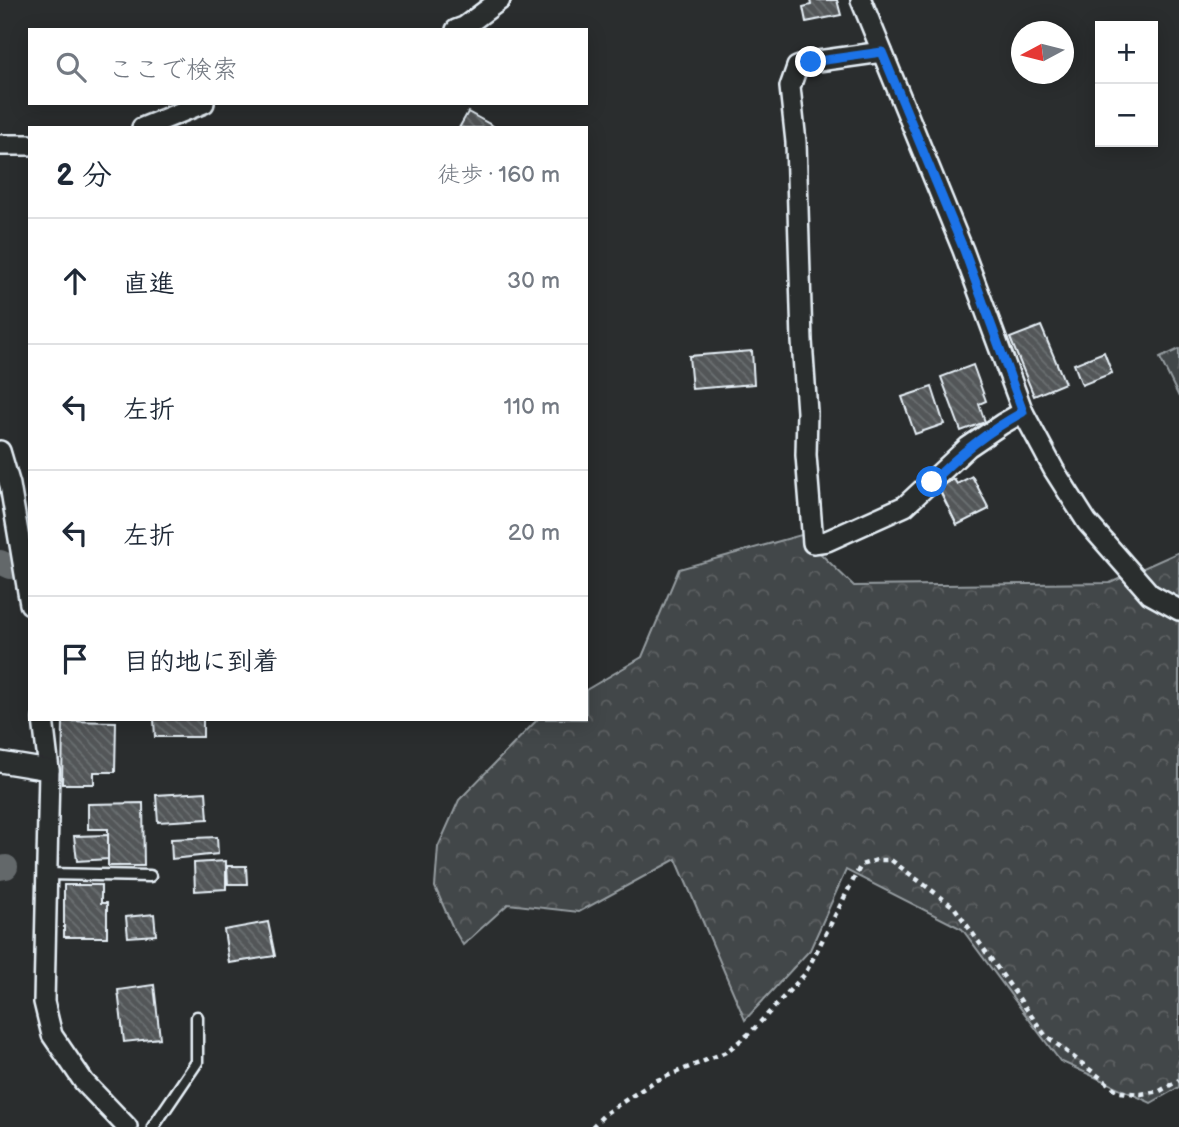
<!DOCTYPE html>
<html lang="ja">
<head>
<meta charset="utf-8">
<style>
	body { margin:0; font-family:"Balsamiq Sans","Klee One",sans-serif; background:#f6f6f7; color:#1f2937 }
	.controls { position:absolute; right:21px; top:21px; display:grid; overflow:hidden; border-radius:0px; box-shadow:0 4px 18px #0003 }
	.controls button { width:63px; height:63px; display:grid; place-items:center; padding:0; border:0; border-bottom:2px solid #e0e1e3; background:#fff; color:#1f2937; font:35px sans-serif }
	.compass { position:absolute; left:1011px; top:21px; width:63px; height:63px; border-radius:50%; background:#fff; box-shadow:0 4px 18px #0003; rotate:263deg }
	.stop { position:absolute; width:21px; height:21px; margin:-16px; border:5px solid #1a73e8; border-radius:50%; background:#fff }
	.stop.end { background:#1a73e8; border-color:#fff; box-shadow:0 2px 7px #0008 }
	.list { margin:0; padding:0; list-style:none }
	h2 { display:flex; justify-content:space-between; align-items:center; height:91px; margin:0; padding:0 28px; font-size:30px }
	h2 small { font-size:23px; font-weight:400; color:#747a83 }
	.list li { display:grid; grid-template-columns:46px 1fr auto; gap:21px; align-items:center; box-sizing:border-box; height:126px; padding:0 28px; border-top:2px solid #e0e1e3 }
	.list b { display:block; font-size:26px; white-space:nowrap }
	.list em { font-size:23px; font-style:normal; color:#747a83 }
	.icon { flex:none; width:38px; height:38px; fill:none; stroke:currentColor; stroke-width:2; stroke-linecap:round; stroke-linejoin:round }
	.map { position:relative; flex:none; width:1179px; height:1127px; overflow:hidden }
	.search { position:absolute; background:#fff; box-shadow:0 4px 18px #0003; left:28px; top:28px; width:560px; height:77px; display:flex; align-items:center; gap:18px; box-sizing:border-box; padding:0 24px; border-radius:0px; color:#747a83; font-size:26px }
	.panel { position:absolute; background:#fff; box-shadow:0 4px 18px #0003; left:28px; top:126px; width:560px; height:595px; border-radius:0px }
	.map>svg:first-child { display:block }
	.forest { fill:url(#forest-crowns); stroke:#959ca0; stroke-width:2 }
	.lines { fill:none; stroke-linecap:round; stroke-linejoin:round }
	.canal { stroke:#63686b; stroke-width:24 }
	.building { fill:url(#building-back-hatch); stroke:#e8f1f8; stroke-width:2 }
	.service-casing { stroke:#e8f1f8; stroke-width:15 }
	.minor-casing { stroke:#e8f1f8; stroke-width:24 }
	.path { stroke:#e8f1f8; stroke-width:4.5; stroke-dasharray:5 5; stroke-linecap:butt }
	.service { stroke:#2a2d2e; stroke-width:10 }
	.minor { stroke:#2a2d2e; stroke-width:19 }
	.route { stroke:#1a73e8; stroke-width:9 }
</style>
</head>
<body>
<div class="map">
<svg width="1179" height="1127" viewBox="0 0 1179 1127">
	<defs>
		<pattern id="forest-crowns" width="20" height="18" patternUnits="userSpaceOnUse" patternTransform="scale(1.75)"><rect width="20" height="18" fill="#424648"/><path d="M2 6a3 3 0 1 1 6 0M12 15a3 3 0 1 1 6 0" fill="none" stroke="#5d6163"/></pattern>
		<pattern id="building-back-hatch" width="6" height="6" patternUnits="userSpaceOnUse" patternTransform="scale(1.75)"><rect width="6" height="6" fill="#535759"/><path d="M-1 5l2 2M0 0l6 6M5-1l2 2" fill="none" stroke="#6c7072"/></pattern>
	</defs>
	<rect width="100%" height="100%" fill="#2a2d2e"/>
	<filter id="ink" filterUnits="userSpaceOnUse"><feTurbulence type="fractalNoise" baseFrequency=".0143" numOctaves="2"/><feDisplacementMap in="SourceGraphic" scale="14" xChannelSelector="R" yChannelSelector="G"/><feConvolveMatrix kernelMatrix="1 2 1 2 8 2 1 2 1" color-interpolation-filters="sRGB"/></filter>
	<g filter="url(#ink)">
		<g class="forest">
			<polygon points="1179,349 1179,397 1160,358"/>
			<polygon points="801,535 854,586 1110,583 1179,552 1179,1087 1151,1103 1060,1061 962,929 846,870 810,950 745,1020 676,859 579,912 508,904 463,945 453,928 435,887 438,847 459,800 538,719 586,719 586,690 642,657 679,569"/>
		</g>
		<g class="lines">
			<g class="canal">
				<polyline points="0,562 11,567"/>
				<polyline points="0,868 6,867"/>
			</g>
		</g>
		<g class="building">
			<polygon points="810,0 837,0 841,15 806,22 803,7 811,5"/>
			<polygon points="468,112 493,126 492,128 459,128"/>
			<polygon points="1041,326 1065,383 1034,396 1010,338"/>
			<polygon points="752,351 754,384 692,389 689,356"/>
			<polygon points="1104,352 1112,373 1082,385 1074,364"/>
			<polygon points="973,365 986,401 979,404 985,422 961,431 941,377"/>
			<polygon points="932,387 944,424 915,434 902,397"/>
			<polygon points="972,476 989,509 957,525 938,487 954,479 957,484"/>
			<polygon points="154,719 203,719 203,737 155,737"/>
			<polygon points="63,721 116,722 115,772 94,772 94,784 62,784"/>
			<polygon points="206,792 208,819 158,822 156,795"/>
			<polygon points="143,803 144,866 108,866 108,829 88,829 88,804"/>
			<polygon points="108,835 108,859 77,861 74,836"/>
			<polygon points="217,837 218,854 172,859 171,839"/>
			<polygon points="226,861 226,889 195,891 194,863"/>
			<polygon points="227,866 246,866 247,884 228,884"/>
			<polygon points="64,885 101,885 101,903 107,903 107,937 64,937"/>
			<polygon points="154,914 156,935 128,937 126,917"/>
			<polygon points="268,922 275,956 229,963 224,930"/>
			<polygon points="154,985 160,1038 124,1042 118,990"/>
		</g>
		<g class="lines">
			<defs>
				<g id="service">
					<polyline points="47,874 150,876"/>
					<polyline points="153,1127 197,1062 197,1017"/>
				</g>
				<g id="minor">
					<polyline points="861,0 963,250 1023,412 1054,470 1087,522 1150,594 1179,610"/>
					<polyline points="456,30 464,27 500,0"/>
					<polyline points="882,52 811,62 797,67 790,87 796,142 802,341 807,412 806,455 813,543 827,541 905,506 968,447 1002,424 1023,412"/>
					<polyline points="142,128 204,103"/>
					<polyline points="0,145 30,145"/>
					<polyline points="0,451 10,485 30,604"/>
					<polyline points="43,719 49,770 44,1002 52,1035 84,1082 127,1127"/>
					<polyline points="0,762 49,770"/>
				</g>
			</defs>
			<use href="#service" class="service-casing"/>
			<use href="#minor" class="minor-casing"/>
			<polyline class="path" points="592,1127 606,1113 655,1081 726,1052 751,1032 805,974 861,865 877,860 891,860 954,907 1045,1035 1119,1092 1141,1094 1160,1091 1179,1080"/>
			<use href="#service" class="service"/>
			<use href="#minor" class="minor"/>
		</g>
	</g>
	<g class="lines" filter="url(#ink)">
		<path class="route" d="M811 62 882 52 964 250 1023 412C988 431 959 454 932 482"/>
	</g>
</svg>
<div class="controls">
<button>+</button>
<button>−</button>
</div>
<svg class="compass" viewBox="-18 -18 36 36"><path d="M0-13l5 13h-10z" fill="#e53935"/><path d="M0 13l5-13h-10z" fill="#747a83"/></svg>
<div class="stop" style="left:932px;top:482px"></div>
<div class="stop end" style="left:811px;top:62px"></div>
<div class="search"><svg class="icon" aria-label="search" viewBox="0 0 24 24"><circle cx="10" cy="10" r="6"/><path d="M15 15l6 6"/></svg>ここで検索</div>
<section class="panel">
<h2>2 分<small>徒歩 · 160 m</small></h2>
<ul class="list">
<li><svg class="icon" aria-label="ahead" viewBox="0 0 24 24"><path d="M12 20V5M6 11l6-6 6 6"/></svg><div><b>直進</b></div><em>30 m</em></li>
<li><svg class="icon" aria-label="left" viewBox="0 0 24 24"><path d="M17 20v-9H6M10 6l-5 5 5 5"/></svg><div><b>左折</b></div><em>110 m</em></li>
<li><svg class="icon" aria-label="left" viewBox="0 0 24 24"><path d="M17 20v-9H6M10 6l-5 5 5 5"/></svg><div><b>左折</b></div><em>20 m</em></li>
<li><svg class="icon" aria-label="arrive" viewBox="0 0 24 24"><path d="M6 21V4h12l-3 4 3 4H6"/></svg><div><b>目的地に到着</b></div></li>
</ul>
</section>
</div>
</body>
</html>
